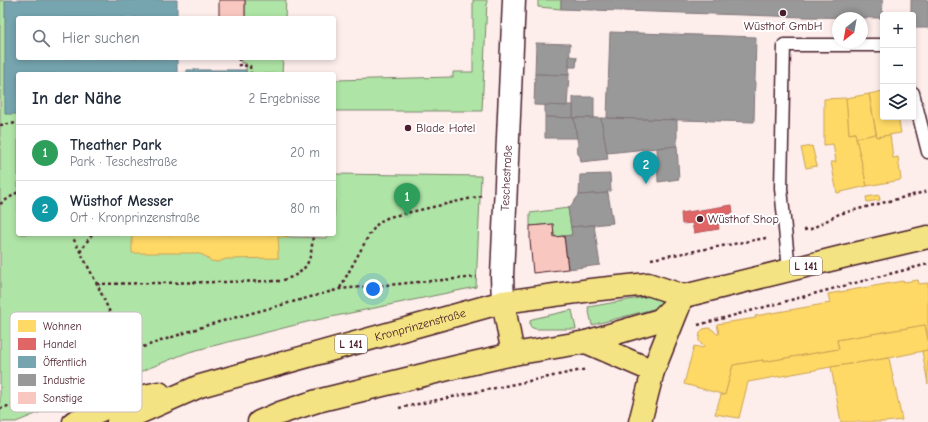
<!DOCTYPE html>
<html lang="de">
<head>
<meta charset="utf-8">
<style>
	body { margin:0; font-family:"Comic Neue",sans-serif; background:#f6f6f7; color:#1f2937 }
	.controls { position:absolute; right:12px; top:12px; display:grid; overflow:hidden; border-radius:4px; box-shadow:0 2px 6px #0003 }
	.controls button { width:36px; height:36px; display:grid; place-items:center; padding:0; border:0; border-bottom:1px solid #e0e1e3; background:#fff; color:#1f2937; font:20px sans-serif }
	.compass { position:absolute; left:832px; top:12px; width:36px; height:36px; border-radius:50%; background:#fff; box-shadow:0 2px 6px #0003; rotate:211deg }
	.you { position:absolute; left:373px; top:289px; width:14px; height:14px; margin:-10px; border:3px solid #fff; border-radius:50%; background:#1a73e8; box-shadow:0 0 0 6px #1a73e833 }
	.badge { display:grid; place-items:center; width:26px; height:26px; border-radius:50%; background:#b45309; color:#fff; font-size:13px; font-weight:700 }
	.pin { position:absolute; translate:-50% -33px; filter:drop-shadow(0 1px 2px #0008) }
	.pin::after { content:''; position:absolute; top:21px; width:14px; height:12px; background:inherit; clip-path:polygon(0 0,100% 0,50% 100%) }
	.list { margin:0; padding:0; list-style:none }
	h2 { display:flex; justify-content:space-between; align-items:center; height:52px; margin:0; padding:0 16px; font-size:17px }
	h2 small { font-size:13px; font-weight:400; color:#747a83 }
	.list li { display:grid; grid-template-columns:26px 1fr auto; gap:12px; align-items:center; box-sizing:border-box; height:56px; padding:0 16px; border-top:1px solid #e0e1e3 }
	.list b { display:block; font-size:15px; white-space:nowrap }
	.list p { margin:0; font-size:13px; white-space:nowrap; color:#747a83 }
	.list em { font-size:13px; font-style:normal; color:#747a83 }
	.icon { flex:none; width:22px; height:22px; fill:none; stroke:currentColor; stroke-width:2; stroke-linecap:round; stroke-linejoin:round }
	.map { position:relative; flex:none; width:928px; height:422px; overflow:hidden }
	.search { position:absolute; background:#fff; box-shadow:0 2px 6px #0003; left:16px; top:16px; width:320px; height:44px; display:flex; align-items:center; gap:10px; box-sizing:border-box; padding:0 14px; border-radius:4px; color:#747a83; font-size:15px }
	.panel { position:absolute; background:#fff; box-shadow:0 2px 6px #0003; left:16px; top:72px; width:320px; height:164px; border-radius:4px }
	.map>svg:first-child { display:block }
	.green { fill:#aee4a6; stroke:#7c8268 }
	.homes { fill:#ffd966; stroke:#c9a154 }
	.shops { fill:#e06666; stroke:#b35154 }
	.public { fill:#76a5af; stroke:#697d87 }
	.industry { fill:#999; stroke:#817478 }
	.building { fill:#f8c8c0; stroke:#4a1f2b }
	.lines { fill:none; stroke-linecap:round; stroke-linejoin:round }
	.service-casing { stroke:#4a1f2b; stroke-width:15 }
	.minor-casing { stroke:#4a1f2b; stroke-width:25 }
	.primary-casing { stroke:#4a1f2b; stroke-width:25 }
	.path { stroke:#4a1f2b; stroke-width:2.5; stroke-dasharray:3 3; stroke-linecap:butt }
	.service { stroke:#fff; stroke-width:12 }
	.minor { stroke:#fff; stroke-width:22 }
	.primary { stroke:#f4e382; stroke-width:22 }
	.poi-dot { fill:#4a1f2b; stroke:#fff; stroke-width:1.5 }
	.labels { text-anchor:middle; dominant-baseline:central; stroke-width:4; stroke-linejoin:round; paint-order:stroke }
	.shield { fill:#fff; stroke:#80626b; stroke-width:1 }
	.shield-label { font-size:11px; font-weight:bold; fill:#4a1f2b }
	.poi-label { font-size:12px; fill:#4a1f2b; stroke:#fff; text-anchor:start }
	.street-label { font-size:12px; fill:#4a1f2b; stroke:#fff }
	.key { fill:#fff; stroke:#c9bcbf; stroke-width:1 }
	.key-label { font-size:11px; fill:#4a1f2b }
</style>
</head>
<body>
<div class="map">
<svg width="928" height="422" viewBox="0 0 928 422">
	<rect width="100%" height="100%" fill="#fdeeec"/>
	<filter id="ink" filterUnits="userSpaceOnUse"><feTurbulence type="fractalNoise" baseFrequency=".025" numOctaves="2"/><feDisplacementMap in="SourceGraphic" scale="8" xChannelSelector="R" yChannelSelector="G"/><feConvolveMatrix kernelMatrix="1 2 1 2 8 2 1 2 1" color-interpolation-filters="sRGB"/></filter>
	<g filter="url(#ink)">
		<g class="green">
			<polygon points="0,0 5,0 18,114 18,234 286,234 285,236 288,236 289,237 327,238 327,234 334,234 335,174 481,176 476,287 307,322 189,352 16,422 0,422"/>
			<polygon points="245,0 286,0 285,18 245,18"/>
			<polygon points="473,0 487,0 482,111 334,111 334,80 453,77 453,72 473,72"/>
			<polygon points="538,0 561,0 561,9 538,7"/>
			<polygon points="241,58 283,58 282,74 246,74 246,63 241,63"/>
			<polygon points="568,208 572,235 554,237 553,224 530,226 530,213"/>
			<polygon points="651,296 661,299 661,304 657,308 592,325 588,307"/>
			<polygon points="572,310 576,329 536,329 530,327 530,321 532,319"/>
		</g>
		<g class="homes">
			<polygon points="883,91 883,117 898,117 901,133 877,137 869,94"/>
			<polygon points="869,94 876,134 856,138 855,133 849,134 846,98"/>
			<polygon points="846,98 849,134 855,133 867,186 837,193 831,162 836,162 833,144 824,145 824,99"/>
			<polygon points="876,134 877,137 890,135 893,158 898,157 901,180 867,186 856,138"/>
			<polygon points="812,146 817,166 806,168 801,148"/>
			<polygon points="879,195 880,200 867,202 866,197"/>
			<polygon points="132,234 286,234 285,236 288,236 288,237 278,237 279,251 278,251 278,257 279,258 226,259 218,262 211,261 203,255 195,253 132,253"/>
			<polygon points="918,280 919,284 928,283 928,340 925,325 837,340 839,349 763,362 763,360 733,365 725,395 684,384 694,346 703,348 704,346 702,345 699,341 699,338 700,333 703,329 709,328 713,330 717,334 719,334 717,324 756,318 755,316 830,303 828,294 903,281 904,282"/>
			<polygon points="925,325 928,340 928,350 889,358 831,367 748,382 739,418 715,414 721,395 725,395 733,365 763,360 763,362 839,349 837,340"/>
			<polygon points="928,350 928,384 922,351"/>
			<polygon points="889,358 902,420 884,422 841,422 831,367"/>
		</g>
		<polygon class="shops" points="732,205 733,213 717,216 719,229 694,233 692,223 682,224 681,213"/>
		<polygon class="public" points="5,0 177,0 177,18 18,18 18,58 177,58 177,74 187,73 187,70 246,70 246,74 18,74 18,114 5,114"/>
		<g class="industry">
			<polygon points="561,0 883,0 882,18 805,17 561,9"/>
			<polygon points="911,0 928,0 928,28 913,28 913,15 911,15"/>
			<polygon points="610,32 756,37 754,122 607,118"/>
			<polygon points="536,43 570,44 569,75 535,74"/>
			<polygon points="569,56 577,57 576,67 569,67"/>
			<polygon points="535,74 569,75 567,106 534,105"/>
			<rect x="573" y="97" width="21" height="21"/>
			<polygon points="545,105 567,106 567,105 573,105 573,118 545,117"/>
			<polygon points="545,117 574,118 577,138 545,138"/>
			<polygon points="574,118 601,118 608,159 581,162 580,156 578,154 577,147 578,145"/>
			<polygon points="601,118 677,120 677,146 607,153"/>
			<polygon points="677,146 679,179 658,182 657,148"/>
			<polygon points="610,174 611,191 607,191 608,193 579,195 580,175"/>
			<polygon points="608,193 613,223 571,227 568,208 570,207 579,195"/>
			<polygon points="594,225 600,265 568,269 564,236 572,235 571,227"/>
		</g>
		<g class="building">
			<rect x="219" y="0" width="26" height="18"/>
			<polygon points="553,224 554,237 564,236 568,269 533,273 530,240 530,226"/>
		</g>
		<g class="lines">
			<defs>
				<g id="service">
					<polyline points="913,93 928,152"/>
					<polyline points="789,270 781,188 784,45 883,45"/>
				</g>
				<g id="minor">
					<path id="s1" d="M503 302 502 276 514 0"/>
				</g>
				<g id="primary">
					<polyline points="503,302 513,354"/>
					<polyline points="586,342 653,371 640,422"/>
					<polyline points="653,371 679,306"/>
					<polyline points="74,422 117,403 145,396 159,393"/>
					<path id="s2" d="M118 422 200 386 503 302 591 290 648 284 684 296"/>
					<polyline points="259,422 280,413 317,401 456,367 513,354 586,342 660,320 684,296 846,256 928,237"/>
				</g>
			</defs>
			<use href="#service" class="service-casing"/>
			<use href="#minor" class="minor-casing"/>
			<use href="#primary" class="primary-casing"/>
			<g class="path">
				<polyline points="239,58 239,65 250,66 251,74"/>
				<polyline points="0,125 18,123"/>
				<polyline points="0,204 18,192"/>
				<polyline points="804,230 811,229 839,214 928,191"/>
				<polyline points="71,234 97,284 128,352"/>
				<polyline points="305,234 313,234"/>
				<polyline points="80,252 92,234"/>
				<polyline points="651,259 766,238"/>
				<path d="M97 284 280 281C309 273 311 261 313 234"/>
				<polyline points="340,288 369,235 379,222 389,217 481,196"/>
				<polyline points="698,325 828,290 928,264"/>
				<polyline points="399,408 587,369"/>
				<polyline points="0,409 48,391 128,352 208,325 340,289 477,277"/>
			</g>
			<use href="#service" class="service"/>
			<use href="#minor" class="minor"/>
			<use href="#primary" class="primary"/>
		</g>
	</g>
	<g class="poi-dot">
		<circle cx="783" cy="13" r="4"/>
		<circle cx="408" cy="128" r="4"/>
		<circle cx="700" cy="219" r="4"/>
	</g>
	<g class="labels">
		<g class="shield">
			<rect x="790" y="257" width="32" height="18" rx="3"/>
			<rect x="335" y="335" width="32" height="18" rx="3"/>
		</g>
		<g class="shield-label">
			<text x="806" y="266">L 141</text>
			<text x="351" y="344">L 141</text>
		</g>
		<g class="poi-label">
			<text x="783" y="26" text-anchor="middle">Wüsthof GmbH</text>
			<text x="416" y="128">Blade Hotel</text>
			<text x="708" y="219">Wüsthof Shop</text>
		</g>
		<g class="street-label">
			<text stroke="none"><textPath href="#s1" startOffset="124">Teschestraße</textPath></text>
			<text stroke="none"><textPath href="#s2" startOffset="318">Kronprinzenstraße</textPath></text>
		</g>
	</g>
	<rect x="10" y="312" width="132" height="100" rx="6" class="key"/>
	<rect x="18" y="320" width="18" height="12" fill="#ffd966"/>
	<rect x="18" y="338" width="18" height="12" fill="#e06666"/>
	<rect x="18" y="356" width="18" height="12" fill="#76a5af"/>
	<rect x="18" y="374" width="18" height="12" fill="#999"/>
	<rect x="18" y="392" width="18" height="12" fill="#f8c8c0"/>
	<g class="key-label">
		<text x="43" y="330">Wohnen</text>
		<text x="43" y="348">Handel</text>
		<text x="43" y="366">Öffentlich</text>
		<text x="43" y="384">Industrie</text>
		<text x="43" y="402">Sonstige</text>
	</g>
</svg>
<div class="controls">
<button>+</button>
<button>−</button>
<button><svg class="icon" aria-label="layers" viewBox="0 0 24 24"><path d="M12 4l9 5-9 5-9-5zM3 14l9 5 9-5"/></svg></button>
</div>
<svg class="compass" viewBox="-18 -18 36 36"><path d="M0-13l5 13h-10z" fill="#e53935"/><path d="M0 13l5-13h-10z" fill="#747a83"/></svg>
<div class="you"></div>
<div class="pin badge" style="left:407px;top:216px;background:#2e9e5b">1</div>
<div class="pin badge" style="left:646px;top:184px;background:#0f9aa8">2</div>
<div class="search"><svg class="icon" aria-label="search" viewBox="0 0 24 24"><circle cx="10" cy="10" r="6"/><path d="M15 15l6 6"/></svg>Hier suchen</div>
<section class="panel">
<h2>In der Nähe<small>2 Ergebnisse</small></h2>
<ul class="list">
<li><span class="badge" style="background:#2e9e5b">1</span><div><b>Theather Park</b><p>Park · Teschestraße</p></div><em>20 m</em></li>
<li><span class="badge" style="background:#0f9aa8">2</span><div><b>Wüsthof Messer</b><p>Ort · Kronprinzenstraße</p></div><em>80 m</em></li>
</ul>
</section>
</div>
</body>
</html>
